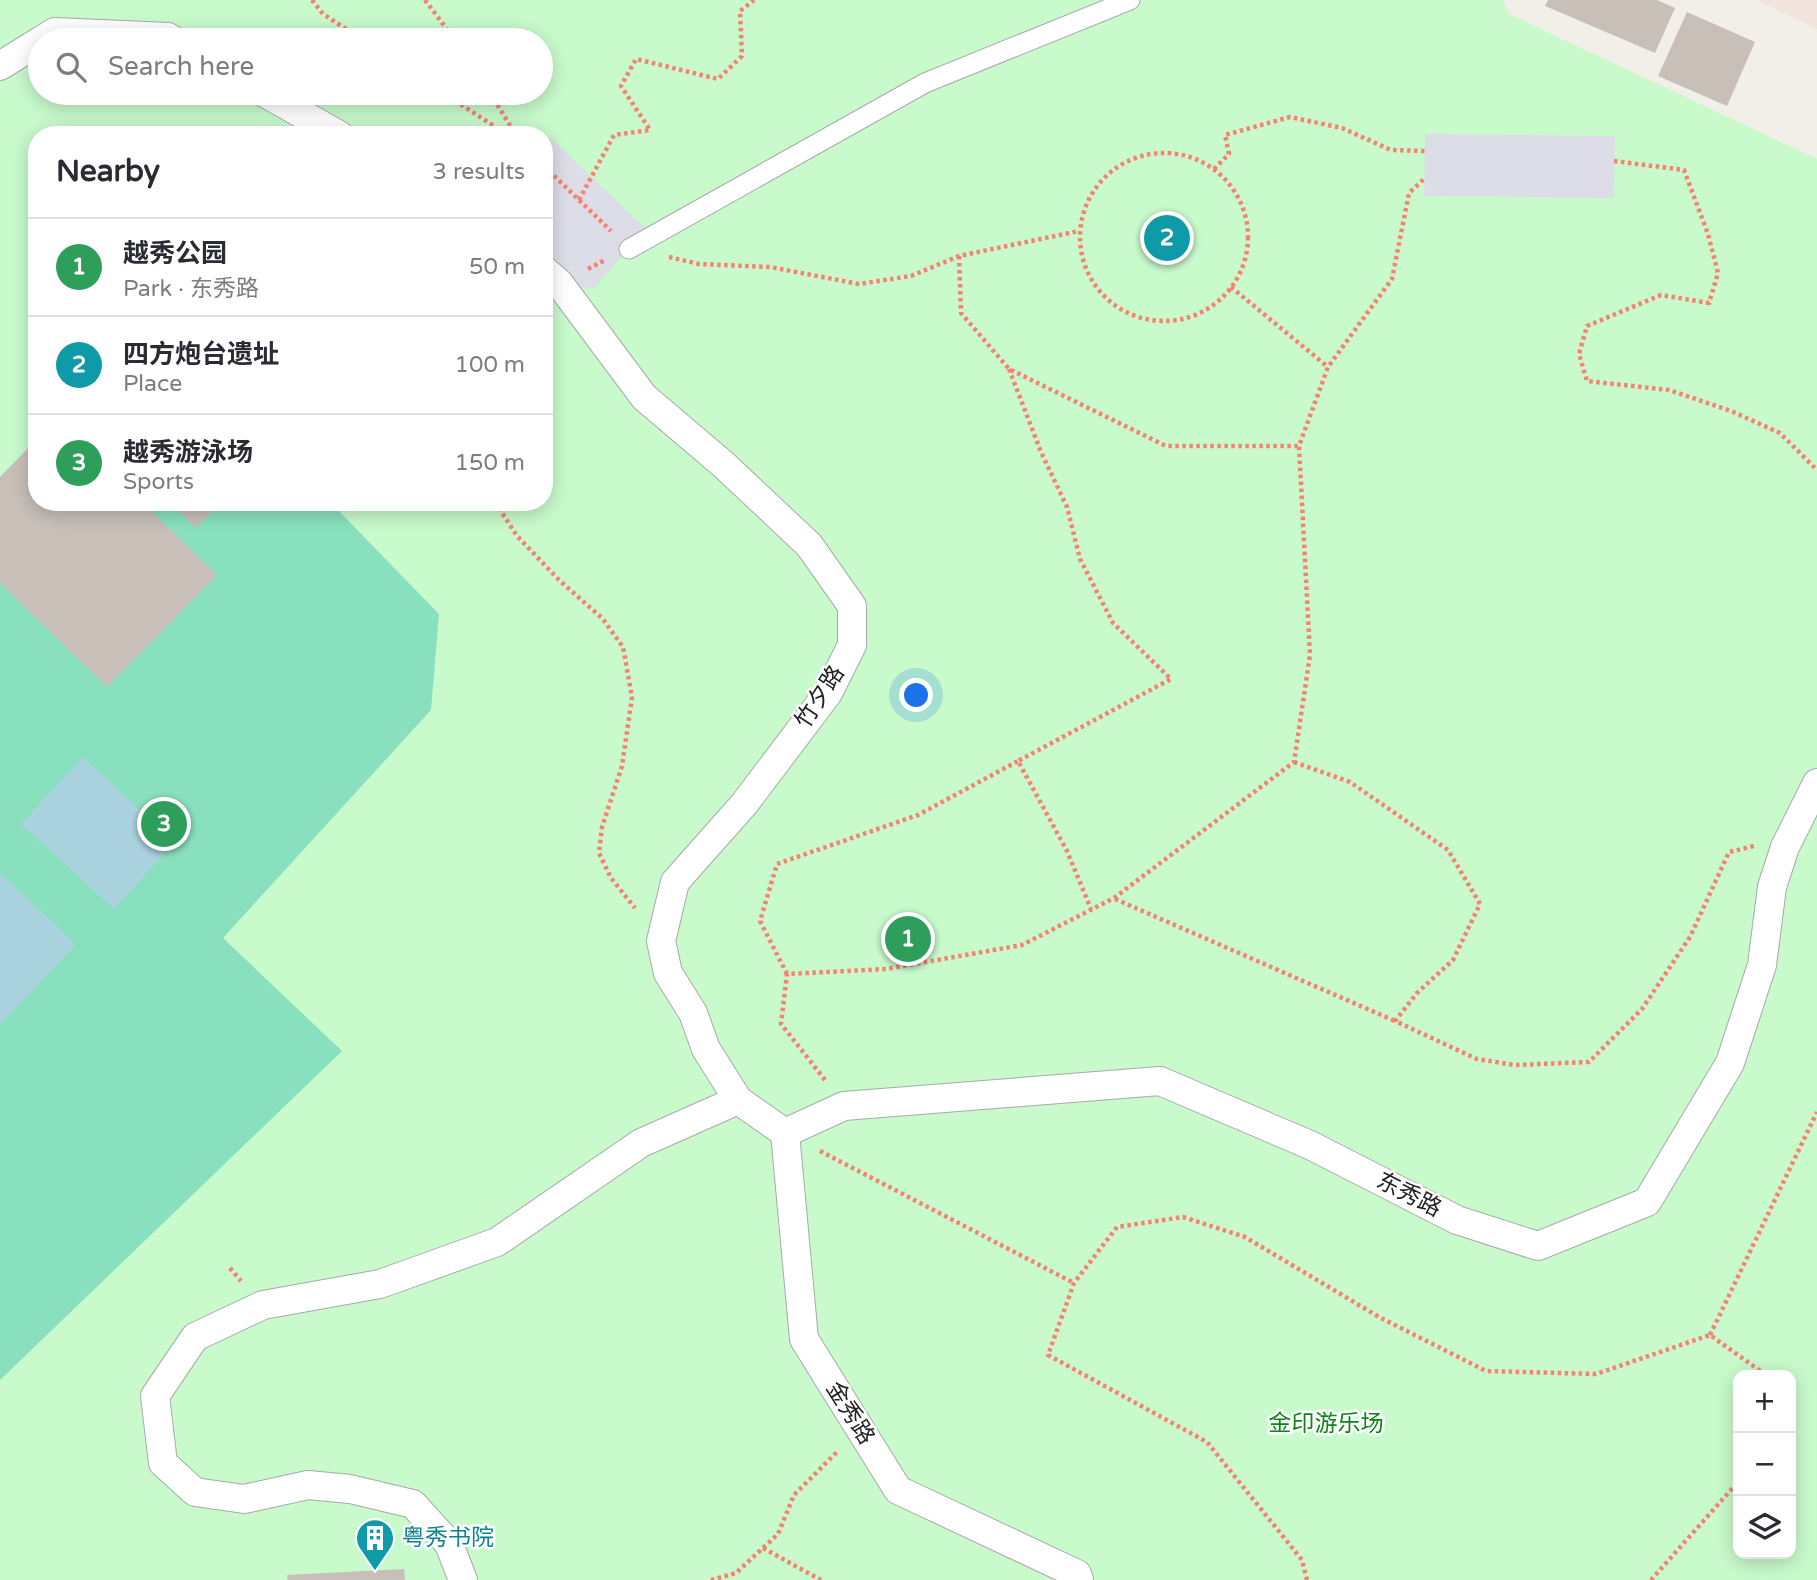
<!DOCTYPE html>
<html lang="en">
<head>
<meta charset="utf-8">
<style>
	body { margin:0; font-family:"Varela Round","Noto Sans SC",sans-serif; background:#f7f7f7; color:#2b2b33 }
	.controls { position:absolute; right:21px; bottom:21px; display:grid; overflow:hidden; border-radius:14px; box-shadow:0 4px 18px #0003 }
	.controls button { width:63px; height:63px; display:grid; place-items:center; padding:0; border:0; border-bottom:2px solid #e1e1e2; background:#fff; color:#2b2b33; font:35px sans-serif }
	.you { position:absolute; left:917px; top:696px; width:24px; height:24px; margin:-18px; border:5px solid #fff; border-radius:50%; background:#1a73e8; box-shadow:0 0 0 10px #1a73e833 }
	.badge { display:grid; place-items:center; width:46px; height:46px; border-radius:50%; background:#ea580c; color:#fff; font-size:23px; font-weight:700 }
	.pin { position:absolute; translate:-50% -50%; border:4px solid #fff; box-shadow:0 2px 7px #0006 }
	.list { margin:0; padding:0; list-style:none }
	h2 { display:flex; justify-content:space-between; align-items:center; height:91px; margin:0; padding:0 28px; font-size:30px }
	h2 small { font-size:23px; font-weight:400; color:#7c7c81 }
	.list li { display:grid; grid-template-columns:46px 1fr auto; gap:21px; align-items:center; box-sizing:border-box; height:98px; padding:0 28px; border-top:2px solid #e1e1e2 }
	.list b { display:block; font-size:26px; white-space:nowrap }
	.list p { margin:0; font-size:23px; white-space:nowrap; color:#7c7c81 }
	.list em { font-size:23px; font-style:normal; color:#7c7c81 }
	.icon { flex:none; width:38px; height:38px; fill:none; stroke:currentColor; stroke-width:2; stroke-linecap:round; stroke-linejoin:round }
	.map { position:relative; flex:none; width:1817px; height:1580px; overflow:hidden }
	.search { position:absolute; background:#fff; box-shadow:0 4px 18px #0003; left:28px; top:28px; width:525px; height:77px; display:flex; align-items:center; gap:18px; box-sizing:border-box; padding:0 24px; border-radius:38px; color:#7c7c81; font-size:26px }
	.panel { position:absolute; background:#fff; box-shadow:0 4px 18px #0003; left:28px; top:126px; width:525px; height:385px; border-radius:28px }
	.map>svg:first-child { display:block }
	.military { fill:#f3e3dd }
	.park { fill:#c8facc; fill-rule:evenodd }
	.pitch { fill:#88e0be }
	.plaza { fill:#dddde8 }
	.water { fill:#aad3df }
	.building { fill:#c7bfb8 }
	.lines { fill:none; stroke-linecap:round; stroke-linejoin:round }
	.service-casing { stroke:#a9a9a9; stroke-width:21 }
	.pedestrian-casing { stroke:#a9a9a9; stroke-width:30 }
	.path { stroke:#fa8072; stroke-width:4.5; stroke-dasharray:3.5 3.5; stroke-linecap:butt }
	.service { stroke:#fff; stroke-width:19 }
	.pedestrian { stroke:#fff; stroke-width:28 }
	.labels { text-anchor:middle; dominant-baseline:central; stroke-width:5; stroke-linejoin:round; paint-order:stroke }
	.street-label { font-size:23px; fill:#222; stroke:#fff }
	.park-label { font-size:23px; fill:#0c8416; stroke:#fff }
	.culture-label { font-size:23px; fill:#0d838f; stroke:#fff; text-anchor:start }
</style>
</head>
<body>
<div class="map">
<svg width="1817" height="1580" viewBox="0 0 1817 1580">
	<rect width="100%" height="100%" fill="#f2efe9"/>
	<polygon class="military" points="1757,0 1817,0 1817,29"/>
	<path class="park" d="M0 0H1503L1509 14 1817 159V1580H0ZM40 40H541V93H40ZM37 135H544V502H37ZM1738 1375H1791V1554H1738Z"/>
	<polygon class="pitch" points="0,491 37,502 330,502 439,614 431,710 223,938 342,1051 0,1380"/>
	<g class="plaza">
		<polygon points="1425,134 1615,136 1614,198 1424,196"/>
		<polygon points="550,137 646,229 593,289 559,283 544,270 544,144"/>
	</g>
	<g class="water">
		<polygon points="83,757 175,842 114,909 21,824"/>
		<polygon points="0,873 76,944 0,1025"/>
	</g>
	<g class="building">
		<polygon points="1548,0 1657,0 1675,8 1655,53 1545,6"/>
		<polygon points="1687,12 1755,42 1727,106 1658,76"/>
		<polygon points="37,439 37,502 142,502 217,575 107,687 0,583 0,477"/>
		<polygon points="170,502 221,502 196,528"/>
		<polygon points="404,1569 405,1580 288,1580 287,1575"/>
	</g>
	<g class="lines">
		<defs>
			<polyline id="service" points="629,249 925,83 1130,0"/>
			<g id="pedestrian">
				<polyline points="42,40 55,32 168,37 173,40"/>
				<polyline points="0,66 40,41"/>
				<polyline points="265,93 339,135"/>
				<polyline points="544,270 559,283 644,397 724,465 809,545 852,606 852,645 828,693 745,803 675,882 661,941 668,973 693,1013 706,1049 738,1100 785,1133"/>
				<polyline points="785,1133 844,1106 1160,1081 1310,1145 1457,1220 1538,1246 1647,1202 1730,1063 1762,965 1772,887 1785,847 1817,783"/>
				<polyline points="785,1133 804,1339 898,1490 1077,1574 1079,1580"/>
				<polyline points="463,1580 449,1544 413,1504 350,1489 308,1485 244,1499 195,1492 163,1463 155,1396 195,1337 263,1305 380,1284 497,1242 641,1143 738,1100"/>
			</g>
		</defs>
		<use href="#service" class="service-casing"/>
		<use href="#pedestrian" class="pedestrian-casing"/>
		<g class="path">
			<polyline points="312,0 323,14 363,40"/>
			<polyline points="425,0 455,40"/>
			<polyline points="443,93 508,135"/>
			<polyline points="490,93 516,135"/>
			<circle cx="1164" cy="237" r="84"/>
			<polyline points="1614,161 1684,170 1708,234 1718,273 1709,303 1661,295 1587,326 1579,354 1587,381 1669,390 1731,411 1780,433 1817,470"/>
			<polyline points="544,166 611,231"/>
			<polyline points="1214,169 1229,154 1225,135 1290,117 1342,128 1391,150 1425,151"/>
			<polyline points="579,200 614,135 650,130 621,86 636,59 718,79 742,56 740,11 754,0"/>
			<polyline points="959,256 961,313 1009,369 1166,446 1299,446"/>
			<polyline points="669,257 699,264 770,267 859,284 911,276 959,256 1079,231"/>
			<polyline points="588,269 605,260"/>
			<polyline points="1231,287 1328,367"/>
			<polyline points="1009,369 1041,452 1067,507 1080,559 1113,623 1171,679 1018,761 1067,851 1091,909"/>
			<polyline points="495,502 517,536 560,581 602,618 623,647 632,697 622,766 602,827 599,853 611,878 635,908"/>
			<polyline points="1294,762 1350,782 1448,850 1480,904 1453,960 1417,993 1395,1021 1477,1059 1515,1065 1589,1062 1642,1009 1690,937 1729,852 1754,846"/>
			<polyline points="1115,899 1395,1021"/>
			<polyline points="787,974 760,921 777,864 918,815 1018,761"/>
			<polyline points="825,1080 781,1024 787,974 886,969 1022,945 1114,898 1294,762 1310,655 1299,446 1328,367 1392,279 1409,193 1424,179"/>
			<polyline points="820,1151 1074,1283"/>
			<polyline points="230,1268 241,1281"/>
			<polyline points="1710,1335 1817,1112"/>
			<polyline points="763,1548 821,1580"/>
			<polyline points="711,1580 736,1573 778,1534 794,1495 838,1451"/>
			<polyline points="1307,1580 1302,1560 1207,1442 1048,1355 1074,1283 1117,1227 1183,1217 1245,1237 1379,1317 1486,1371 1596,1374 1710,1335 1766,1375"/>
			<polyline points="1651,1580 1738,1482"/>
		</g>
		<use href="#service" class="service"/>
		<use href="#pedestrian" class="pedestrian"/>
	</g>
	<defs>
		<symbol id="building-pin" viewBox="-11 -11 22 30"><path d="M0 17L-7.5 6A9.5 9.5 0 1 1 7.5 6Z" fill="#0f9aa8" stroke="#fff"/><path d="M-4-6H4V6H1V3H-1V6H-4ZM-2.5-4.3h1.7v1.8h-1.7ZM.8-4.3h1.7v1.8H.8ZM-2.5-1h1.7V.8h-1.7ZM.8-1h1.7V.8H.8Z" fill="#fff"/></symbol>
	</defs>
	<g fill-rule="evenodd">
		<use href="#building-pin" x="353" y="1516" width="44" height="60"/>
	</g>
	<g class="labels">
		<g class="street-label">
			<text transform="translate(820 697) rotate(-57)">竹夕路</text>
			<text transform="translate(1409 1195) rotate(27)">东秀路</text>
			<text transform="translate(850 1413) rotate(58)">金秀路</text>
		</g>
		<g class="park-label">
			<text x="1326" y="1424">金印游乐场</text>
		</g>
		<g class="culture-label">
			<text x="402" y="1538">粤秀书院</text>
		</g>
	</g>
</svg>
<div class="controls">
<button>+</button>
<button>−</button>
<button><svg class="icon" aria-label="layers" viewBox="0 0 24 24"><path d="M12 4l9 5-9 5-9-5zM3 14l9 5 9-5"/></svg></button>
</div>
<div class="you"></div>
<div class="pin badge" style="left:908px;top:939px;background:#2e9e5b">1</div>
<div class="pin badge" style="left:1167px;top:238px;background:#0f9aa8">2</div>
<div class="pin badge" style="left:164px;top:824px;background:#2e9e5b">3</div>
<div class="search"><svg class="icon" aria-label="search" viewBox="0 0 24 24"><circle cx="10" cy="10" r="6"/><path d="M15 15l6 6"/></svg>Search here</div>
<section class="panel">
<h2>Nearby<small>3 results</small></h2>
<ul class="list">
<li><span class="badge" style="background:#2e9e5b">1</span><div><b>越秀公园</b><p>Park · 东秀路</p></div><em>50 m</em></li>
<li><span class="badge" style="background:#0f9aa8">2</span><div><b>四方炮台遗址</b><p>Place</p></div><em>100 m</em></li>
<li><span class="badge" style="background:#2e9e5b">3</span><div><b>越秀游泳场</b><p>Sports</p></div><em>150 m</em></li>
</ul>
</section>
</div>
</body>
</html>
